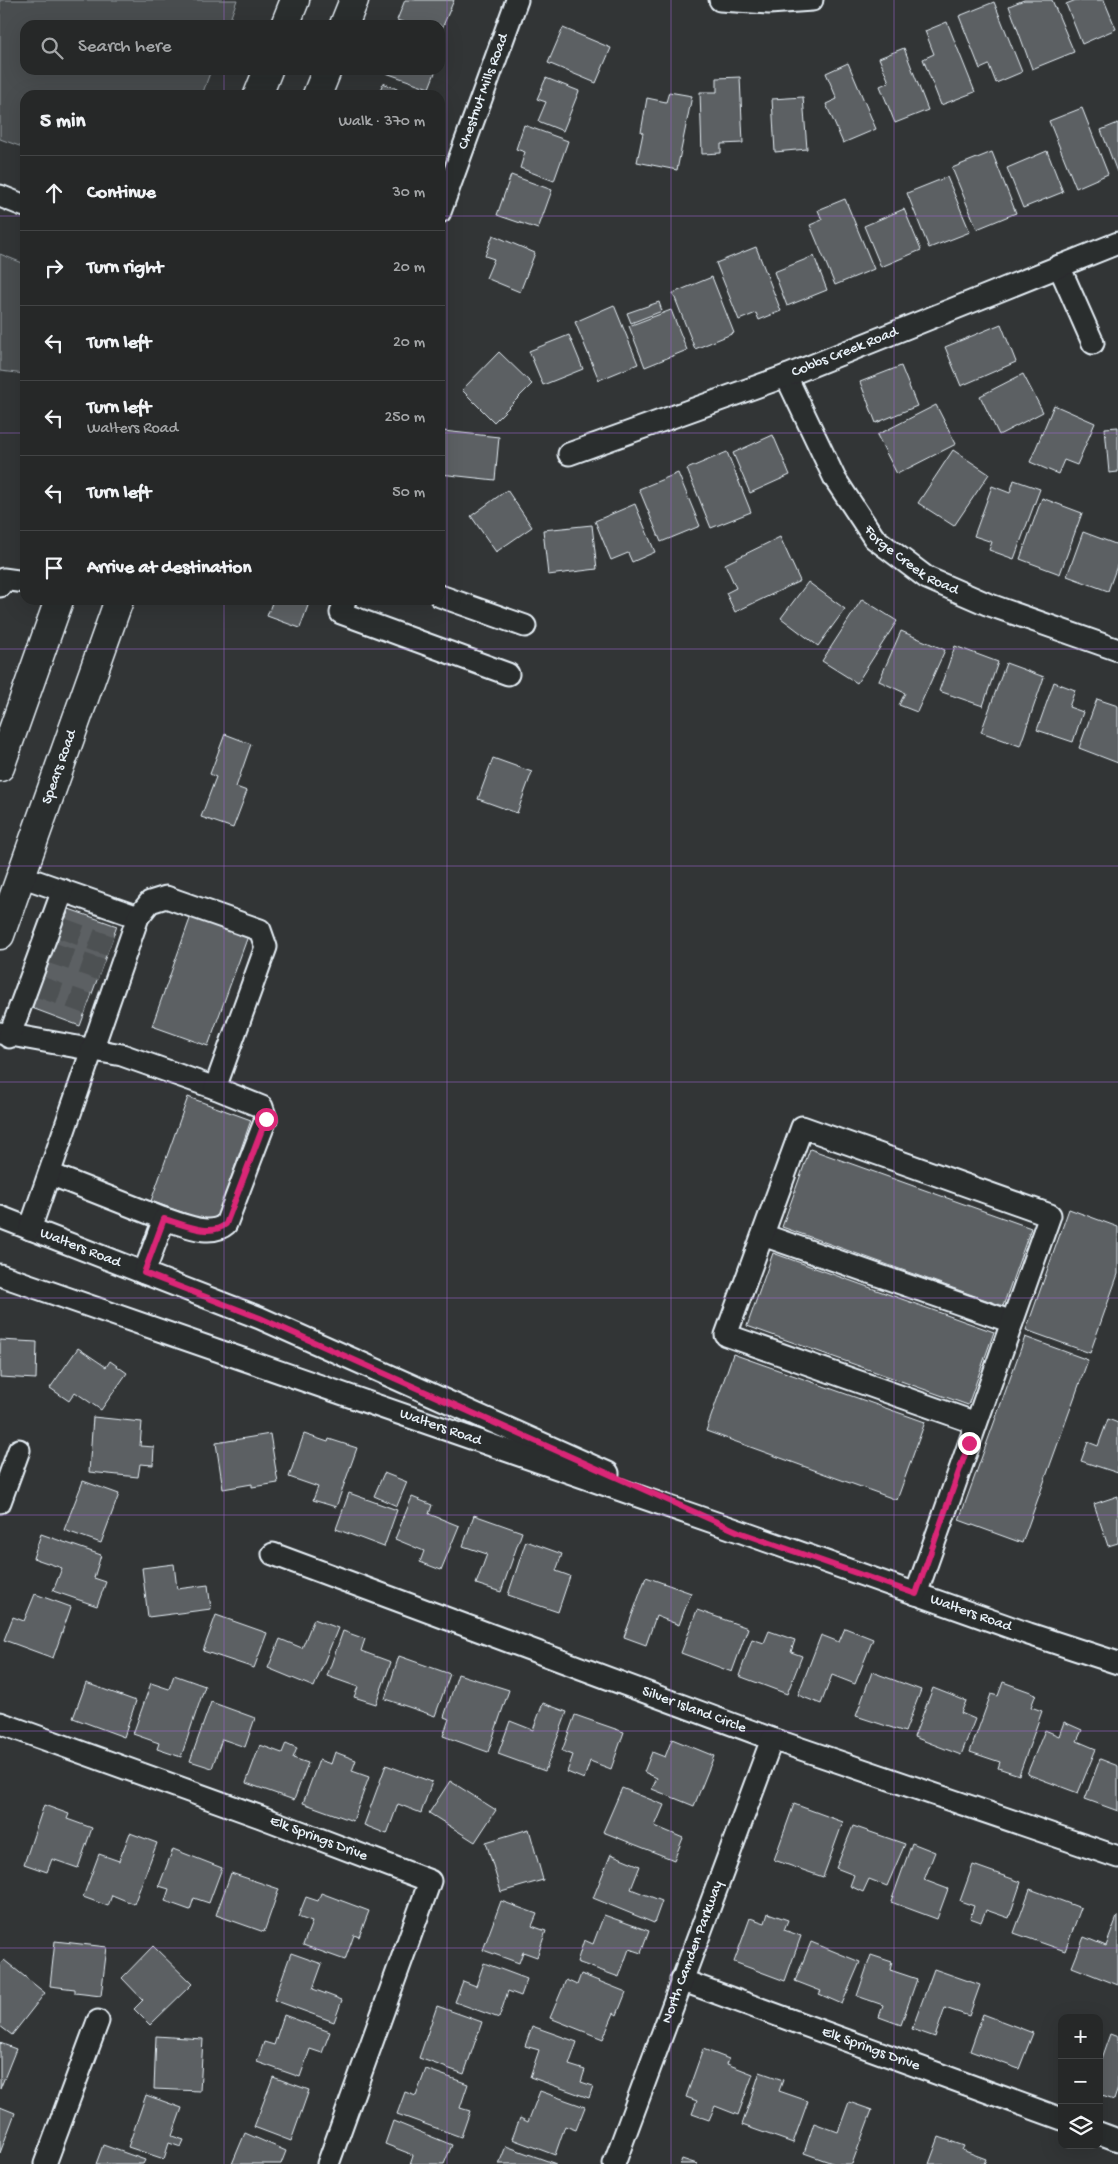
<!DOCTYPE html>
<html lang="en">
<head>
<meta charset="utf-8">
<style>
	body { margin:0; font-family:"Gochi Hand",sans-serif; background:#323434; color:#f1f3f6 }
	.controls { position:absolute; right:15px; bottom:15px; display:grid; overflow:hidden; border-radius:10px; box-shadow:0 5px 20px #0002 }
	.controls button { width:45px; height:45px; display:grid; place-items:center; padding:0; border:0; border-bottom:1px solid #424445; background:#262828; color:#f1f3f6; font:25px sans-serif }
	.stop { position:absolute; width:15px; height:15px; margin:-11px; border:4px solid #db2777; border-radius:50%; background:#fff }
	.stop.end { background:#db2777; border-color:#fff; box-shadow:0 1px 5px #0008 }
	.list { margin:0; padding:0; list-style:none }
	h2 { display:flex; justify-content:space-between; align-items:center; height:65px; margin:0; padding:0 20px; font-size:21px }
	h2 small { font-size:16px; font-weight:400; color:#a4a6a8 }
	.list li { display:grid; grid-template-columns:32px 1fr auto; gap:15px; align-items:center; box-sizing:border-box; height:75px; padding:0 20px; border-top:1px solid #424445 }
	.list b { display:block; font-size:19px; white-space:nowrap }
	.list p { margin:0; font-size:16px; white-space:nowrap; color:#a4a6a8 }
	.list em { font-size:16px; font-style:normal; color:#a4a6a8 }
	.icon { flex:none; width:28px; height:28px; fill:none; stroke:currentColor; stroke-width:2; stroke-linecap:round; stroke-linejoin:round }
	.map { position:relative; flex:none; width:1118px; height:2164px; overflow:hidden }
	.search { position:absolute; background:#262828; box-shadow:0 5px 20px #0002; left:20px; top:20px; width:425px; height:55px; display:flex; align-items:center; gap:12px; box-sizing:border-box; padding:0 18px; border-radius:15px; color:#a4a6a8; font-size:19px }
	.panel { position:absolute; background:#262828; box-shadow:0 5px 20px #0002; left:20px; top:90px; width:425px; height:515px; border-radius:15px }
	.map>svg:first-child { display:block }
	.green { fill:#494d4f; stroke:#989fa4 }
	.building { fill:#5c6063; stroke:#e8f1f8 }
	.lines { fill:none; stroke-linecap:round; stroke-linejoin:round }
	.minor-tunnel { stroke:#4d5153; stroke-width:21; stroke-dasharray:21 11; stroke-linecap:butt }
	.minor-casing { stroke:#e8f1f8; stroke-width:25 }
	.major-casing { stroke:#e8f1f8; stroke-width:31 }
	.minor { stroke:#2a2d2e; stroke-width:21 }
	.major { stroke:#2a2d2e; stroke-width:28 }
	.route { stroke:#db2777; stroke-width:6 }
	.grid { fill:none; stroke:#9c67d0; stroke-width:1; stroke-opacity:0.55 }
	.labels { text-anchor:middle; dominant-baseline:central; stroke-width:5; stroke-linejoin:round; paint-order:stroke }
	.street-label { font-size:15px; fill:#e8f1f8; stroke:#2a2d2e }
</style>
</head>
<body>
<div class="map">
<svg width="1118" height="2164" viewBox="0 0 1118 2164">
	<rect width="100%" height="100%" fill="#323536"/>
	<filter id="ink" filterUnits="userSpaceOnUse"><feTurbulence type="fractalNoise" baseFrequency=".02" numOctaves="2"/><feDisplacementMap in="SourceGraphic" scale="10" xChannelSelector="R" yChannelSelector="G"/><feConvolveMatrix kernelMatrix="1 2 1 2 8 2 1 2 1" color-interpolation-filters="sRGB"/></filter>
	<g filter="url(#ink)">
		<g class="green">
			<polygon points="0,0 237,0 228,25 25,25 25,70 211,70 202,95 25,95 25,148 0,139"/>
			<polygon points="0,254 25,264 25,374 0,371"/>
		</g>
		<g class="building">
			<polygon points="405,0 454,0 440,33 440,25 411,25 397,20"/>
			<polygon points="1024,0 1052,0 1074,52 1032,69 1009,6"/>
			<polygon points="1076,0 1104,0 1116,29 1082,44 1066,4"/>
			<polygon points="994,2 1022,72 996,83 989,65 980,69 959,16"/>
			<polygon points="947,22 975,92 941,105 923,59 934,54 925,31"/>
			<polygon points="563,28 611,48 596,83 548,63"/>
			<polygon points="904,48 928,110 895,123 880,86 889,82 879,58"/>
			<polygon points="848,63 876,129 843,143 826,104 837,99 826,73"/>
			<polygon points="387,70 436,70 429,88 386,73"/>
			<polygon points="740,77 743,143 721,144 721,153 702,154 700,92 717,92 717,78"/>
			<polygon points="546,78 579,91 563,131 538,121 546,102 537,99"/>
			<polygon points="383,83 411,95 378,95"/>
			<polygon points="669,92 692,96 677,170 637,162 643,133 641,132 647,98 666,102"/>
			<polygon points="803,97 807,149 775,152 772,99"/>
			<polygon points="1082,108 1108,174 1076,188 1049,121"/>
			<polygon points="1118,123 1118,171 1117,172 1101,130"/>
			<polygon points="524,125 568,141 554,181 520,168 525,152 516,149"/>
			<polygon points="1047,151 1063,192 1023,208 1007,168"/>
			<polygon points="992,152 1016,213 977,229 952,168"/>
			<polygon points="511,175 552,190 538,229 497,215"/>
			<polygon points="947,177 970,232 929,248 907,193"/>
			<polygon points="845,199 874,269 835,285 810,225 822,220 818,210"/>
			<polygon points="904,209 921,250 881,267 864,226"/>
			<polygon points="493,235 535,253 520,292 486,278 494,259 485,256"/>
			<polygon points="756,247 781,311 759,320 756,313 739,320 716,263"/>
			<polygon points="814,256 827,290 787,306 774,272"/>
			<polygon points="712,277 734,333 695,349 673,293"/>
			<polygon points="659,302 662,311 631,323 627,313"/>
			<polygon points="614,305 638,364 599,380 575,322"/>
			<polygon points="671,310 687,350 645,367 629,326"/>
			<polygon points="1001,324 1016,362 961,386 945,347"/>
			<polygon points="569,335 583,369 543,385 529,351"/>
			<polygon points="499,352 532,384 494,422 462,390"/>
			<polygon points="901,366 917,406 876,423 860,382"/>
			<polygon points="1023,374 1043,412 999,435 980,396"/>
			<polygon points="936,405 956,444 897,474 877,435"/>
			<polygon points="1054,405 1095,423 1077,465 1064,460 1058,474 1030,462"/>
			<polygon points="1118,427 1118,472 1109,473 1105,428"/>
			<polygon points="443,431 499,437 495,480 440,474"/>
			<polygon points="773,435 790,475 750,493 733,453"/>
			<polygon points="953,450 989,474 954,526 918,503"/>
			<polygon points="727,452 751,512 711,528 687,469"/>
			<polygon points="678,473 700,526 661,542 639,489"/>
			<polygon points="1014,480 1040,489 1014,559 989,550 992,542 974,536 992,486 1010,493"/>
			<polygon points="507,490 532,527 496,552 471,516"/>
			<polygon points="1042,498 1082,513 1060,574 1020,559"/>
			<polygon points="635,504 655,552 632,562 628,553 611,560 595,521"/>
			<polygon points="592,525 597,569 548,575 543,530"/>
			<polygon points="1083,532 1118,545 1118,563 1108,591 1067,576"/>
			<polygon points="780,537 800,581 735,612 726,593 736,588 725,564"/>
			<polygon points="808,582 845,609 818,646 781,618"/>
			<polygon points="862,599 897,621 857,683 822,661"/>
			<polygon points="273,600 310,600 300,628 267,616"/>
			<polygon points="901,631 945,650 917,712 899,705 905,693 879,681"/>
			<polygon points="955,646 998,662 983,706 939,691"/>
			<polygon points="1006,663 1044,677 1020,746 981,732"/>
			<polygon points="1054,682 1075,690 1069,707 1083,712 1073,742 1037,730"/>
			<polygon points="1097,699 1118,706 1118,763 1079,748"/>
			<polygon points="225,734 251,744 236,787 247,791 233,828 201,817 216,777 210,774"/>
			<polygon points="493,758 532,772 517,813 478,799"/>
			<polygon points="69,909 117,926 80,1026 32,1008"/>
			<polygon points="191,916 248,936 208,1046 152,1026"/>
			<polygon points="188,1097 251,1120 215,1224 151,1201"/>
			<polygon points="810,1149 1031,1228 1003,1306 782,1227"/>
			<polygon points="1069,1209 1118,1227 1118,1274 1090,1353 1026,1330"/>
			<polygon points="773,1253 994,1332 968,1405 747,1326"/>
			<polygon points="1025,1337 1088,1360 1022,1543 959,1520"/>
			<polygon points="0,1340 37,1342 36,1379 0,1377"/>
			<polygon points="78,1348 106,1367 110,1361 127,1373 101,1410 75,1392 69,1401 50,1388"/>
			<polygon points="733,1354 925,1422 897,1500 706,1431"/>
			<polygon points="93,1417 142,1422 140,1446 154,1447 153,1465 140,1464 138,1477 89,1472"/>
			<polygon points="1108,1419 1118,1423 1118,1473 1081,1461 1088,1442 1098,1446"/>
			<polygon points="270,1434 278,1483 252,1487 252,1484 223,1489 216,1443"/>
			<polygon points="304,1434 328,1442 329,1439 357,1448 336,1507 313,1500 318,1487 289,1477"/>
			<polygon points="384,1473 407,1482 397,1506 374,1496"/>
			<polygon points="83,1481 119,1494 101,1543 64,1530"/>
			<polygon points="349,1493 397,1510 384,1547 336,1529"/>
			<polygon points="1118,1496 1118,1543 1108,1546 1094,1504"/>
			<polygon points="412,1497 432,1505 429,1514 459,1526 441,1570 420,1562 424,1551 395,1539"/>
			<polygon points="474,1515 522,1532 501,1592 476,1584 487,1554 463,1546"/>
			<polygon points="41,1534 101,1555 94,1578 106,1582 97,1606 53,1591 62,1568 33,1558"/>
			<polygon points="526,1541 562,1554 556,1571 570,1576 558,1612 508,1595"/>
			<polygon points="174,1564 177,1589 208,1585 211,1609 148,1617 142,1568"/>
			<polygon points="646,1577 691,1593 679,1625 656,1616 646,1645 624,1637"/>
			<polygon points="35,1594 71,1607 53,1658 4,1640 13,1617 24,1621"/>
			<polygon points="697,1610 748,1628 732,1672 681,1653"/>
			<polygon points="216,1615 267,1633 254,1668 203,1651"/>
			<polygon points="314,1619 338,1628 314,1687 268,1668 280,1639 302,1648"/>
			<polygon points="845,1628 873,1639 855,1684 832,1675 821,1704 798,1695 821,1635 839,1642"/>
			<polygon points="343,1631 365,1639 361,1651 391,1662 376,1704 354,1697 358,1687 327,1676"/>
			<polygon points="769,1631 795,1640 791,1652 802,1656 787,1694 739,1676 752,1639 764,1643"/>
			<polygon points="399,1656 450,1674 435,1716 385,1699"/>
			<polygon points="872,1672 921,1690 905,1732 856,1716"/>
			<polygon points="458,1674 509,1690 488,1752 443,1736 449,1719 444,1717"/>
			<polygon points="174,1675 205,1686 181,1757 157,1749 159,1743 133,1734 151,1683 169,1689"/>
			<polygon points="1003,1682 1036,1694 1031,1707 1042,1711 1019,1775 998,1768 1000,1762 970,1752 991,1694 998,1696"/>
			<polygon points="86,1683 136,1701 124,1737 73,1718"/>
			<polygon points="933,1688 966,1701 961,1713 975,1719 961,1755 914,1737"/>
			<polygon points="211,1702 255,1718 245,1747 222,1739 212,1768 190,1761"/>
			<polygon points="543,1703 567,1712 545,1771 498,1754 510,1721 533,1730"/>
			<polygon points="575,1715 624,1732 611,1769 590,1761 584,1779 567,1772 573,1755 562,1751"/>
			<polygon points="1064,1722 1082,1730 1077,1741 1096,1749 1078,1793 1027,1774 1045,1730 1059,1736"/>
			<polygon points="672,1739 714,1756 694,1806 652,1789 657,1778 644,1772 652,1752 665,1757"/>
			<polygon points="286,1743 297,1748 293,1758 308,1763 294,1800 246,1783 260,1745 282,1753"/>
			<polygon points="335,1752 356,1760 352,1771 369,1777 353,1821 303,1803 319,1760 331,1764"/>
			<polygon points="1100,1759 1118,1766 1118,1811 1085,1799"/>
			<polygon points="386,1765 432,1782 421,1813 398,1804 387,1834 364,1825"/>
			<polygon points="450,1781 496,1810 475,1842 429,1813"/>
			<polygon points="622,1788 664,1805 655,1826 683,1838 674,1860 603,1832"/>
			<polygon points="794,1804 843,1822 823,1877 774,1860"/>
			<polygon points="44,1805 69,1814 67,1819 92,1828 78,1868 52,1859 47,1872 24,1864"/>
			<polygon points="853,1826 905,1844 887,1886 869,1879 863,1892 850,1886 854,1875 836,1868"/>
			<polygon points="529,1829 543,1880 501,1892 486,1842"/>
			<polygon points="130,1833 157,1843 134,1904 112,1895 108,1906 83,1897 99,1854 119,1861"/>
			<polygon points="912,1843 935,1852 924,1880 948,1889 937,1919 891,1902"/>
			<polygon points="173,1849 222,1868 209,1903 194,1898 190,1910 165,1901 169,1889 159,1886"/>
			<polygon points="611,1854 640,1866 631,1889 662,1901 654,1923 593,1898"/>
			<polygon points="973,1865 1021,1882 1009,1918 986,1910 981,1922 970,1918 974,1906 960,1901"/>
			<polygon points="231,1873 279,1889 264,1932 216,1915"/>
			<polygon points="1030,1889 1081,1908 1065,1951 1014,1933"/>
			<polygon points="321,1893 369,1911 359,1937 354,1935 345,1960 303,1945 312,1922 298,1917 306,1897 318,1901"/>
			<polygon points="501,1901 537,1914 532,1926 546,1931 537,1957 523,1952 519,1963 483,1950"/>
			<polygon points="768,1913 788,1920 784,1930 801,1936 785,1981 734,1962 750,1918 765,1923"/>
			<polygon points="604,1915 649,1931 641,1953 629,1949 619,1977 577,1962 584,1940 593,1944"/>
			<polygon points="1117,1917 1118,1917 1118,1985 1072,1967 1084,1937 1106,1946"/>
			<polygon points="55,1941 107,1947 101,1996 75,1993 75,1989 50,1986"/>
			<polygon points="811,1942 860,1962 842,2004 819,1994 821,1991 795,1981"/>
			<polygon points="153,1946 192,1984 150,2025 134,2009 143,2000 122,1978"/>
			<polygon points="291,1953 322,1964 313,1989 342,2000 334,2022 274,2000"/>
			<polygon points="871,1955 892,1962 890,1970 917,1979 901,2025 879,2017 883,2005 857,1996"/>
			<polygon points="4,1960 45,1993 12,2035 0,2026 0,1965"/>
			<polygon points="484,1963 527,1979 521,1996 508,1991 499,2018 455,2002 463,1981 476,1986"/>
			<polygon points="934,1969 980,1985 969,2016 945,2008 935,2037 912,2029"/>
			<polygon points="581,1974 626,1992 617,2015 614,2013 603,2039 550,2018 566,1980 577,1985"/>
			<polygon points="437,2006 482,2022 464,2074 419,2058"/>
			<polygon points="983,2014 1033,2033 1019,2069 970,2051"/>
			<polygon points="284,2015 330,2032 322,2053 310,2049 300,2077 257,2062 264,2042 274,2045"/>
			<polygon points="532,2026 577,2042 569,2065 585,2070 581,2082 593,2086 589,2098 530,2077 539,2050 525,2046"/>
			<polygon points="1110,2034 1118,2037 1118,2088 1114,2100 1099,2095 1099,2065"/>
			<polygon points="156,2036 203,2039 200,2091 154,2089"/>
			<polygon points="0,2043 16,2049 0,2089"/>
			<polygon points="703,2049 729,2059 727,2064 753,2074 738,2115 715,2106 709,2120 692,2114 697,2101 686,2097"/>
			<polygon points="426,2069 468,2084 460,2108 470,2111 461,2137 397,2114 405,2092 416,2096"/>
			<polygon points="760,2072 783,2080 779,2091 808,2101 793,2143 742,2125"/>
			<polygon points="273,2077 309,2090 291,2141 254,2127"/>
			<polygon points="540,2091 585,2107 576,2130 565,2126 555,2155 512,2139 520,2118 528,2122"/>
			<polygon points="146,2095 182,2108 172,2136 184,2140 181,2147 169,2143 164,2159 128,2147"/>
			<polygon points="849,2102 872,2110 852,2164 835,2164 804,2153 814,2123 838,2132"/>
			<polygon points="0,2107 15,2113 0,2153"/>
			<polygon points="393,2121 452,2145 444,2164 410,2164 413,2155 385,2144"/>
			<polygon points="245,2133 286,2151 281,2164 232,2164"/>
			<polygon points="939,2137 964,2146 962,2150 986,2159 984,2164 929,2164"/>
			<polygon points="103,2145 145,2160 143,2164 96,2164"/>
			<polygon points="506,2146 556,2164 499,2164"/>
			<polygon points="682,2159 697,2164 680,2164"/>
		</g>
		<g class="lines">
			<g class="minor-tunnel">
				<polyline points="61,928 110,946"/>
				<polyline points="52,953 101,970"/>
				<polyline points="40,987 88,1004"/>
			</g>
			<defs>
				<g id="minor">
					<polyline points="720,0 769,3 812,0"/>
					<polyline points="0,196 25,206"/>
					<path id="s1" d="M440 212 517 0"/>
					<polyline points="1059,266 1093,343"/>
					<path id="s2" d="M786 376 835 479 874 538 927 578 987 604 1118 650"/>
					<path id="s3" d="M569 454 786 376 1118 243"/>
					<polyline points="0,586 3,579 25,582"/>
					<polyline points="440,596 525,626"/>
					<polyline points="345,600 341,613 508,674"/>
					<polyline points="21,876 138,917"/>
					<polyline points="0,1033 122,1055 215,1088"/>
					<polyline points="9,1037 63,890"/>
					<polyline points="50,1174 164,1219"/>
					<path id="s4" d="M0 1217 260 1318 608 1473"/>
					<path d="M30 1229 138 917 150 902 166 897 260 930 266 947 215 1088 262 1107 266 1119 226 1224C210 1238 183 1224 164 1219L144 1273"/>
					<polyline points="763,1235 1012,1322"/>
					<path id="s5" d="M0 1275 739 1531 1029 1634 1118 1663"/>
					<polyline points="0,1502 19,1450"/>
					<path id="s6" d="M273 1554 772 1739 1118 1857"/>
					<polyline points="916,1594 1050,1215 802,1127 726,1335 976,1423"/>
					<path id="s7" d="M0 1723 261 1817 430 1881 328 2164"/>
					<path id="s8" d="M681 1980 1062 2119"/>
					<polyline points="1099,2133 1118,2140"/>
					<polyline points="45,2164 98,2021"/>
					<path id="s9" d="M614 2164 772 1739"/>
				</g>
				<g id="major">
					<polyline points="285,25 295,0"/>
					<polyline points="344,25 354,0"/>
					<polyline points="258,95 268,70"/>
					<polyline points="317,95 327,70"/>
					<polyline points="0,767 59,600"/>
					<path id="s10" d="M0 935 119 600"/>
				</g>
			</defs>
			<use href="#minor" class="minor-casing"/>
			<use href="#major" class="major-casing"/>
			<use href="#minor" class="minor"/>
			<use href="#major" class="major"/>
		</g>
	</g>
	<g class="lines" filter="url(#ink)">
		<path class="route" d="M266 1119 226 1224C210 1238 183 1224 164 1219L144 1273 260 1318 739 1532 916 1594 969 1443"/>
	</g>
	<path class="grid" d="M224 0V25M447 0V2164M671 0V2164M894 0V2164M224 70V95M0 216H25M440 216H1118M0 433H25M440 433H1118M224 600V2164M0 649H1118M0 866H1118M0 1082H1118M0 1298H1118M0 1515H1118M0 1731H1118M0 1948H1118"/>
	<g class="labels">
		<g class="street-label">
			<text stroke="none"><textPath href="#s1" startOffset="128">Chestnut Mills Road</textPath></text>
			<text stroke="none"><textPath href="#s3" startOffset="294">Cobbs Creek Road</textPath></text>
			<text stroke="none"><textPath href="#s2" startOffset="228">Forge Creek Road</textPath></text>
			<text stroke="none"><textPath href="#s10" startOffset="178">Spears Road</textPath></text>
			<text stroke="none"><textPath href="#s4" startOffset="86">Walters Road</textPath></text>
			<text stroke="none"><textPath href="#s5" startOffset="466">Walters Road</textPath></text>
			<text stroke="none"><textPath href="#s5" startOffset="1028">Walters Road</textPath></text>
			<text stroke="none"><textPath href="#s6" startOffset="449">Silver Island Circle</textPath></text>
			<text stroke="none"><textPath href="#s7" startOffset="339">Elk Springs Drive</textPath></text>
			<text stroke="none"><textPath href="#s9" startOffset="226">North Camden Parkway</textPath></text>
			<text stroke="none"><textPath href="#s8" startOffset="202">Elk Springs Drive</textPath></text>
		</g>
	</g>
</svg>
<div class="controls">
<button>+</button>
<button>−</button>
<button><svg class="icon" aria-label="layers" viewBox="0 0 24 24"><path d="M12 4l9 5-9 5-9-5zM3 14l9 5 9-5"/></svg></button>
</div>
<div class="stop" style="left:266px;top:1119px"></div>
<div class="stop end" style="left:969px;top:1443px"></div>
<div class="search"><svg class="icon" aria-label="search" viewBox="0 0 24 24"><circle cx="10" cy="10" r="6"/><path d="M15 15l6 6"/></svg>Search here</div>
<section class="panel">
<h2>5 min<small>Walk · 370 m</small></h2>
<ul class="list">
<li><svg class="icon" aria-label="ahead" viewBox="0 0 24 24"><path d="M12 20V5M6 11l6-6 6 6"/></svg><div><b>Continue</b></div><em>30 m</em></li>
<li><svg class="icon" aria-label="right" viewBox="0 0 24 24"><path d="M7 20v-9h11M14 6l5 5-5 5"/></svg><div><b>Turn right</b></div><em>20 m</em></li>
<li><svg class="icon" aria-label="left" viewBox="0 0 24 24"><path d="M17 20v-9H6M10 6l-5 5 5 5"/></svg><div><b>Turn left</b></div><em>20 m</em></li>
<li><svg class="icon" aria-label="left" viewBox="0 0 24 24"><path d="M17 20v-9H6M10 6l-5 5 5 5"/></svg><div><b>Turn left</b><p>Walters Road</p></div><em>250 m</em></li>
<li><svg class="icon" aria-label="left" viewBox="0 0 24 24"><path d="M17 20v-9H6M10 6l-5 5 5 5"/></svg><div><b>Turn left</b></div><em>50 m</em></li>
<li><svg class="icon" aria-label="arrive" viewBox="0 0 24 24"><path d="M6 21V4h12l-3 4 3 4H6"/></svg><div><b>Arrive at destination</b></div></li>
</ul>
</section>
</div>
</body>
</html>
